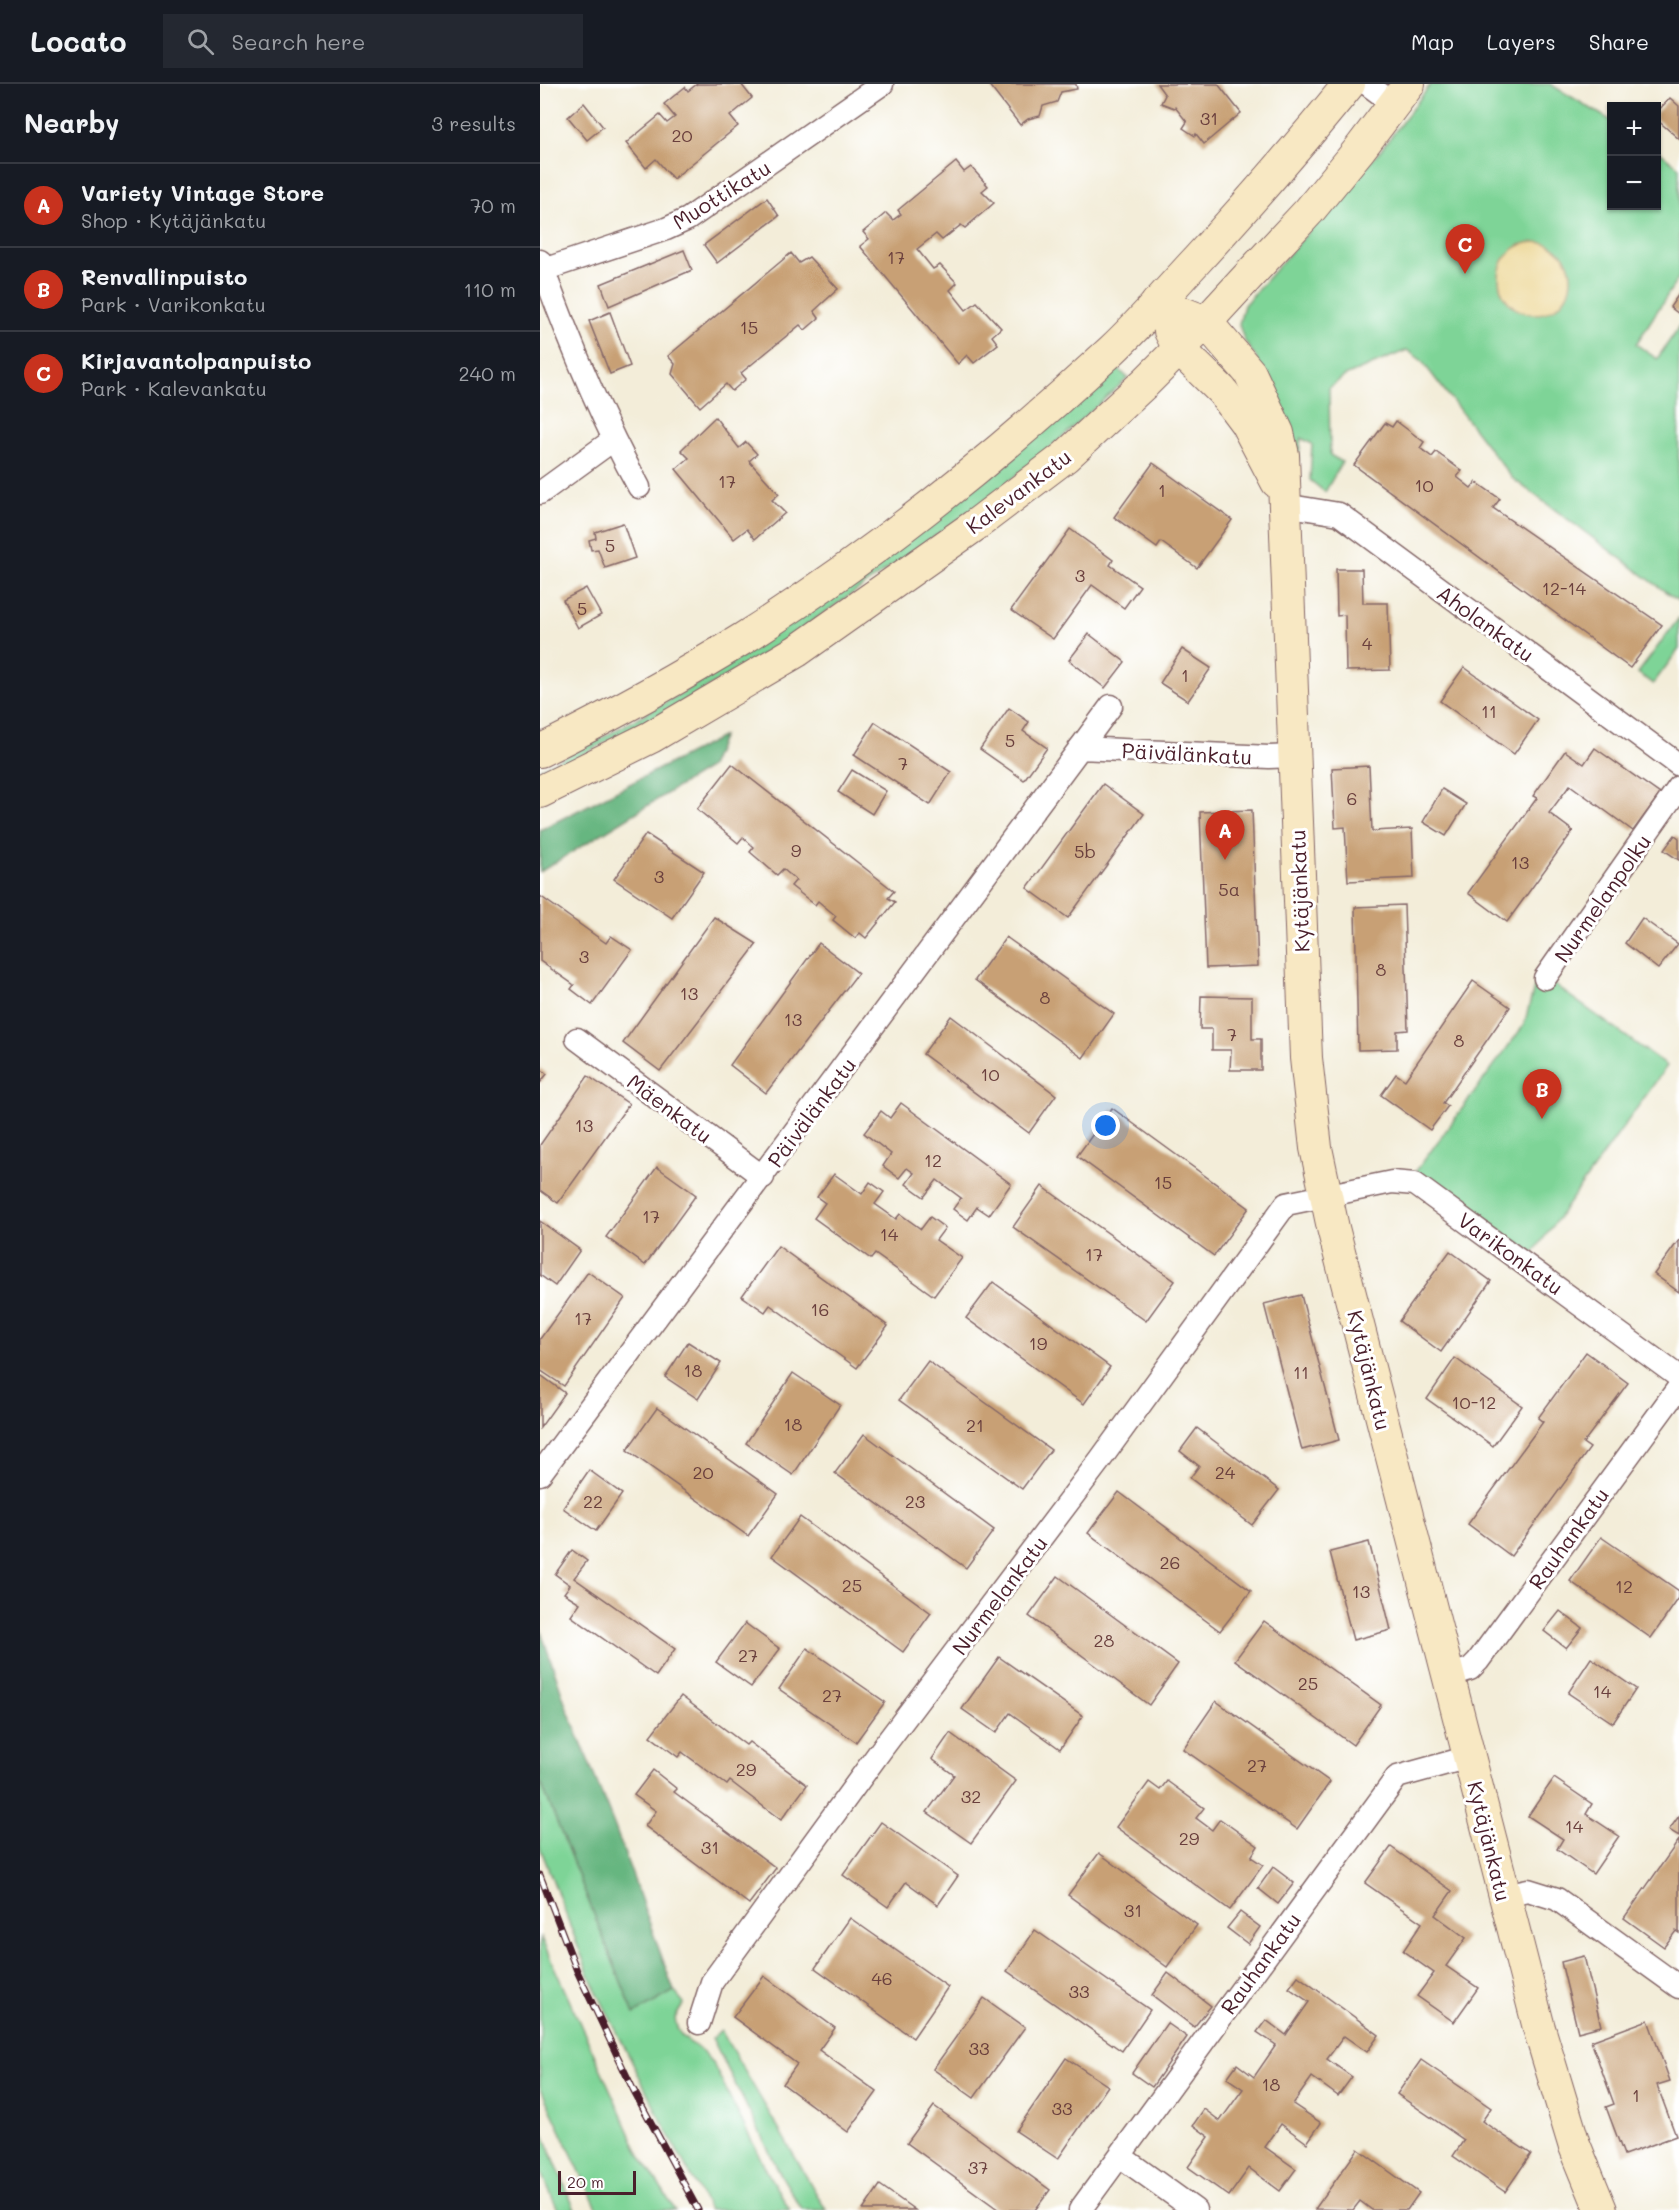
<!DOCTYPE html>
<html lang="en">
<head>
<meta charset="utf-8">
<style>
	body { margin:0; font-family:Mali,sans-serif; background:#242831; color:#f1f3f6 }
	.controls { position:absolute; right:18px; top:18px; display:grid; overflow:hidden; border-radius:0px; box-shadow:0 2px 4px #0004 }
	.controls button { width:54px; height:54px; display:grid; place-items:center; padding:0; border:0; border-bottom:2px solid #363941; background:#171b24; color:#f1f3f6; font:30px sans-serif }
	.scale { position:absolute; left:18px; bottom:15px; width:78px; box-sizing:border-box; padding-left:6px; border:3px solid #4a1f2b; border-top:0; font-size:16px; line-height:21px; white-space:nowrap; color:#4a1f2b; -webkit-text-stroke:4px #fff; paint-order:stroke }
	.you { position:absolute; left:566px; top:1042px; width:21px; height:21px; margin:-15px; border:4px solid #fff; border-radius:50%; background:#1a73e8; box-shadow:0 0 0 9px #1a73e833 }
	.badge { display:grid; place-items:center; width:39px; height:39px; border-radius:50%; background:#c8321e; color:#fff; font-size:20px; font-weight:700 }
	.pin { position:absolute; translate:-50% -50px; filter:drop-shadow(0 2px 3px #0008) }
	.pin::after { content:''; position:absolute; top:32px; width:21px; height:18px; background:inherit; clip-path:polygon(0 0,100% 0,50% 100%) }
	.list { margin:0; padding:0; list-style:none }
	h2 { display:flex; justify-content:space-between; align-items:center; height:78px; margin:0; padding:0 24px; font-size:26px }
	h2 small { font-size:20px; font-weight:400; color:#9ea1a6 }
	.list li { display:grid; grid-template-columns:39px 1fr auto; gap:18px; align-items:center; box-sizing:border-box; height:84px; padding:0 24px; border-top:2px solid #363941 }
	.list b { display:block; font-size:22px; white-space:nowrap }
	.list p { margin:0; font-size:20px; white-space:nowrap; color:#9ea1a6 }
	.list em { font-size:20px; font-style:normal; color:#9ea1a6 }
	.icon { flex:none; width:33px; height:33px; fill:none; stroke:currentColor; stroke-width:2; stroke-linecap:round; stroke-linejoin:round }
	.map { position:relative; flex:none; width:1139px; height:2126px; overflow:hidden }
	header { display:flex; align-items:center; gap:36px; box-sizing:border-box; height:84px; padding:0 30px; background:#171b24; border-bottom:2px solid #363941 }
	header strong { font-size:28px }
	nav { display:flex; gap:33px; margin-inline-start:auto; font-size:21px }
	.search { width:420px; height:54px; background:#242831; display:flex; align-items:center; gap:15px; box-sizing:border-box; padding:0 21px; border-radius:0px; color:#9ea1a6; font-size:22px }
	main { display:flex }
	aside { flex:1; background:#171b24 }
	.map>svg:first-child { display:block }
	.green { fill:#7ed497; stroke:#647a61; stroke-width:1.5 }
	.forest { fill:#66b680; stroke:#586a56; stroke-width:1.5 }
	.sand { fill:#eeda9e; stroke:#9c7c64; stroke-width:1.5 }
	.building { fill:#c8a074 }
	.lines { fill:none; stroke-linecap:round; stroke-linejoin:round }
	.street-casing { stroke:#856768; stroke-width:25 }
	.secondary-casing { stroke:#856768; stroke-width:34 }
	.street { stroke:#fff; stroke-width:22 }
	.secondary { stroke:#f8e8c3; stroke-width:32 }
	.rail-casing { stroke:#4a1f2b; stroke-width:7 }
	.rail { stroke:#fff; stroke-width:4.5; stroke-dasharray:14; stroke-linecap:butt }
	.labels { text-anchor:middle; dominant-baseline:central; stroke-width:6; stroke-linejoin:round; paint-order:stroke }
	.number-label { font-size:18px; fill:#6a3f3d }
	.street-label { font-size:21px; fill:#4a1f2b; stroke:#fff }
</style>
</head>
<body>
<header>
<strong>Locato</strong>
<div class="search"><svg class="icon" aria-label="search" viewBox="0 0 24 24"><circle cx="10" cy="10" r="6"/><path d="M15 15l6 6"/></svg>Search here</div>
<nav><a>Map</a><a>Layers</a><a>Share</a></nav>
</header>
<main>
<aside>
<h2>Nearby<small>3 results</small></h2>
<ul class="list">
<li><span class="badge">A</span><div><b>Variety Vintage Store</b><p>Shop · Kytäjänkatu</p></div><em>70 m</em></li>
<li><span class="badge">B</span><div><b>Renvallinpuisto</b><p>Park · Varikonkatu</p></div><em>110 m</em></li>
<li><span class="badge">C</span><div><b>Kirjavantolpanpuisto</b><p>Park · Kalevankatu</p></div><em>240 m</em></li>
</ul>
</aside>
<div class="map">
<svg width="1139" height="2126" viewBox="0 0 1139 2126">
	<rect width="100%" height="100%" fill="#fff"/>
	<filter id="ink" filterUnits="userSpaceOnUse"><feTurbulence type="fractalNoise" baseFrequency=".0167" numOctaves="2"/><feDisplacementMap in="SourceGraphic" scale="12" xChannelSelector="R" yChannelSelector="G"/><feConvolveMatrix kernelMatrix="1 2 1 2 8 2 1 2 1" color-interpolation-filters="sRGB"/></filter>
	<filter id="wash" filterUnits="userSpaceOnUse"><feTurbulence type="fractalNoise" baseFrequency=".008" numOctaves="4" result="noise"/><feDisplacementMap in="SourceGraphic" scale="24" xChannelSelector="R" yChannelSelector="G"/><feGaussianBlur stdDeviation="1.35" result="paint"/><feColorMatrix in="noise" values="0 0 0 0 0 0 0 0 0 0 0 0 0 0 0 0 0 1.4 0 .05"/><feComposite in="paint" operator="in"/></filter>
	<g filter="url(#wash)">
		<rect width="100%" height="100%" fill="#f3edd9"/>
		<g class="green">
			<polygon points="891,0 1010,0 1070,36 1072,37 1072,122 1116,122 1117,66 1139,83 1139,193 1096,260 1117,275 1139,243 1138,517 972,394 881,276 867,266 805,292 789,304 790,371 802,378 785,408 770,396 772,360 761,354 758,378 716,273 704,256 699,240 704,221 840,67"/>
			<polygon points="574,281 588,294 518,357 441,420 234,564 154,612 0,693 0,685 62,654 140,610 214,565"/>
			<polygon points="1139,534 1139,565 1113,600 1098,589"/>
			<polygon points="998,889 1127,982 991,1172 876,1087 984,941"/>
			<path d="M0 1696 94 1930 134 1907 144 1919 135 1934C137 1951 144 1955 158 1964 163 1968 167 1974 172 1978L231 2095 250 2126H169L117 2028 51 1896 0 1763Z"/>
			<polygon points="0,1852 100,2071 135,2126 58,2126 0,2003"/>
			<polygon points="181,1946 190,1962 286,2126 262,2126 241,2091 172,1954"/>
			<polygon points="0,2041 35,2126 18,2126 0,2087"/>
		</g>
		<g class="forest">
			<polygon points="183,652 170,683 0,788 0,746"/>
			<polygon points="0,1544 27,1624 75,1743 134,1907 94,1930 0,1696"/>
		</g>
		<circle class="sand" cx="995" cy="194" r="36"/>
		<g id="blocks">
			<g class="building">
				<polygon points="157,0 201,0 212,14 190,32 198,42 133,95 116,75 106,84 86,59 120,31 127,39 135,33 124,20 145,3 148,7"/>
				<polygon points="448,0 536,0 537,5 521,8 517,18 503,22 500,32 488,35 480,41"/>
				<polygon points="617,0 678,0 701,29 664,60 656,50 655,52 643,44 647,38 635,23 634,24 621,19 625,11"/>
				<polygon points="1130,14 1139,22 1139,55 1116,35 1116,29"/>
				<polygon points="44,19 63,43 47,56 28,33"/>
				<polygon points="416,78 424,88 431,83 448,102 442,107 454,119 425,144 421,141 402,156 396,150 377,165 393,185 400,181 417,199 410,206 426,226 437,218 461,244 452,252 458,260 434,279 427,271 418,280 320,162 329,155 323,148 346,129 353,136 361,130 358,126"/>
				<polygon points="227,114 239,132 177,179 164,161"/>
				<polygon points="144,166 152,186 69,222 61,200"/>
				<polygon points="251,169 259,179 269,173 298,205 274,227 279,234 265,246 260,241 201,289 206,295 192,307 186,300 160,323 132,290 135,280 128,272"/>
				<polygon points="1139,210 1139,230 1130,223"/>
				<polygon points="70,228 90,282 70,290 49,237"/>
				<polygon points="175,333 199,364 206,358 217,370 209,377 239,410 232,416 245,429 215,455 207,445 194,455 136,385 149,374 141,366"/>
				<polygon points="856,337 884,358 880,364 892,373 896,368 922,387 917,393 931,404 936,398 960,415 953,424 1122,541 1090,584 814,381 845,339 852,343"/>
				<polygon points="613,379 692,436 657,484 621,458 617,464 574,433"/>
				<polygon points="83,439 95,474 65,484 58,465 51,466 49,456 56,454 55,448"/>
				<polygon points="530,445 573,476 570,481 600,502 584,524 552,501 513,555 471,526"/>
				<polygon points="796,485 822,485 823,519 848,519 850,586 806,587 805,531 797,532"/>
				<polygon points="46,504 61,531 38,544 23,516"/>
				<polygon points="549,550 585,578 565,604 529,576"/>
				<polygon points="642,565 671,584 648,617 620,599"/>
				<polygon points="924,583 998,636 974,670 900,617"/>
				<polygon points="469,624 489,638 483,647 507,664 484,696 440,665"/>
				<polygon points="335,638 411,688 390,721 314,671"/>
				<polygon points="1055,664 1120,710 1093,747 1030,701 1009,729 1033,747 967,838 928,809 997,714 993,712 1025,667 1044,680"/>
				<polygon points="192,680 354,807 348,814 355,818 326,854 320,849 315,854 293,836 296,832 278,817 275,821 251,802 256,796 243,785 237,791 210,768 214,763 203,753 198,759 157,725"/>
				<polygon points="829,682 832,747 872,745 874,794 808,797 805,743 795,744 792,684"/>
				<polygon points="312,686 346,707 332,730 298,708"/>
				<polygon points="563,700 604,730 528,834 487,804"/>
				<polygon points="902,705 926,720 906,752 883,738"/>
				<polygon points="712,726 718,882 666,884 660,728"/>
				<polygon points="106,750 164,788 132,834 74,795"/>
				<polygon points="1135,751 1139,754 1139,776 1124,766"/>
				<polygon points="0,812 66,859 71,852 92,866 52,921 31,905 34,901 0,877"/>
				<polygon points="864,821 868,946 857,947 857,965 818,966 815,823"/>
				<polygon points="174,833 217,860 120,987 83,959"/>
				<polygon points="1102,834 1138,860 1118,885 1085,859"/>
				<polygon points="466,853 574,930 543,974 435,896"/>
				<polygon points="279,859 318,889 226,1009 190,981"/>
				<polygon points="933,897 970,923 903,1019 908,1022 890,1046 841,1011 856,990 865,996"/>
				<polygon points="661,912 712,913 712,955 721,955 721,986 690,986 691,966 672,966 672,945 660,945"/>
				<polygon points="411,932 516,1011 489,1049 383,970"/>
				<polygon points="0,984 7,990 0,999"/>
				<polygon points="48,992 89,1020 18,1119 0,1106 0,1061"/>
				<polygon points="361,1019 471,1100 449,1131 437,1123 428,1136 413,1125 421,1114 397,1096 384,1113 366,1100 374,1089 367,1084 359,1094 343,1082 351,1070 324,1049 341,1027 350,1034"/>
				<polygon points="572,1024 709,1124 674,1172 537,1072"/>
				<polygon points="117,1083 156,1111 105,1181 66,1153"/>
				<polygon points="294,1090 322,1110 330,1098 344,1108 335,1120 356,1135 360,1130 381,1145 390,1133 405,1144 396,1156 422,1174 394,1212 335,1170 331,1175 274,1134 285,1119 277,1113"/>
				<polygon points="502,1102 635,1197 606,1237 473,1143"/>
				<polygon points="0,1137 40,1166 15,1202 0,1191"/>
				<polygon points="1139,1156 1139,1208 1114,1190"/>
				<polygon points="238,1162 348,1242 317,1284 230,1221 225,1228 202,1212"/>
				<polygon points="910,1167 951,1197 901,1268 859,1237"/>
				<polygon points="48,1188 85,1214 24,1302 0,1286 0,1255"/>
				<polygon points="453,1198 570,1283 544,1320 426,1234"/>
				<polygon points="761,1211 799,1356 762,1366 724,1220"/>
				<polygon points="148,1258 181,1279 158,1315 125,1293"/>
				<polygon points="1046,1268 1088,1299 1043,1359 1050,1364 971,1472 928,1440 1003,1338 998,1334"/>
				<polygon points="915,1274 982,1322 953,1362 887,1315"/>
				<polygon points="388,1277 511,1366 482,1405 359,1316"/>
				<polygon points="253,1289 300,1321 253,1391 206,1359"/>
				<polygon points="2,1292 25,1309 0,1344 0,1294"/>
				<polygon points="117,1324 238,1410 208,1452 87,1366"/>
				<polygon points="657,1344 739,1406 712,1441 650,1394 659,1382 640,1367"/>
				<polygon points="324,1350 454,1446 426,1484 295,1389"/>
				<polygon points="49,1386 82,1410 56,1447 23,1424"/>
				<polygon points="579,1408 711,1507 680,1547 548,1449"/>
				<polygon points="260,1433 391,1529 363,1568 232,1472"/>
				<polygon points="1061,1453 1139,1507 1139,1514 1111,1554 1030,1497"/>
				<polygon points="829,1458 851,1546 813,1556 790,1468"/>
				<polygon points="32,1466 47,1477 34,1494 135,1565 116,1592 31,1532 40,1519 24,1509 30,1501 15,1490"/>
				<polygon points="518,1492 638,1580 609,1621 489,1532"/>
				<polygon points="1020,1527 1042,1544 1026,1564 1004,1547"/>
				<polygon points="724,1537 841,1621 813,1661 695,1576"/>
				<polygon points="205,1539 240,1565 211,1603 176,1578"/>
				<polygon points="267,1564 345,1618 316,1658 239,1605"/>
				<polygon points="459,1573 543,1632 520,1665 470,1629 456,1649 422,1625"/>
				<polygon points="1051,1574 1096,1605 1073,1639 1028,1609"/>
				<polygon points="141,1612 206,1661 209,1658 267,1701 241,1736 190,1697 187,1701 142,1668 138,1673 110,1652"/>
				<polygon points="676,1617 790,1698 757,1745 643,1665"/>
				<polygon points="410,1649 476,1697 431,1759 387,1728 414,1691 392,1675"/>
				<polygon points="113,1686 137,1705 134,1708 236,1784 209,1820 105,1742 116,1727 94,1711"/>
				<polygon points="1014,1694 1052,1720 1046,1730 1079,1752 1053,1790 1017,1765 1023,1755 988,1732"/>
				<polygon points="627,1697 664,1724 656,1734 672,1746 680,1735 718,1762 711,1773 723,1781 690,1826 576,1743 609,1698 620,1706"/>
				<polygon points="1139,1732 1139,1752 1129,1746"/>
				<polygon points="341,1738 418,1792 398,1821 366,1798 348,1823 303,1791"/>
				<polygon points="1139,1756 1139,1849 1136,1847 1124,1863 1084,1834"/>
				<polygon points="851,1763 912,1807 895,1831 926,1854 906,1882 938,1904 914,1938 877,1912 894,1889 863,1867 882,1839 825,1799"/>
				<polygon points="559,1769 657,1841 627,1883 528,1811"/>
				<polygon points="733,1783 754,1799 738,1820 718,1804"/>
				<polygon points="700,1828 720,1843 708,1860 687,1844"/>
				<polygon points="310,1834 408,1903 373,1954 275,1884"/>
				<polygon points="495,1846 610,1926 582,1967 467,1887"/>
				<polygon points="1044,1872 1061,1942 1038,1948 1021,1878"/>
				<polygon points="628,1889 671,1922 654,1943 612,1911"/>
				<polygon points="224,1892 295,1944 279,1966 337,2008 308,2048 243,2000 257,1980 193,1933"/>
				<polygon points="758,1892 839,1951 827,1968 804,1952 787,1975 812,1993 798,2012 772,1993 753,2020 781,2039 767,2059 741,2040 725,2063 756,2085 740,2107 709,2084 689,2112 648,2083 669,2053 653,2041 664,2025 680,2037 703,2005 687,1994 697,1980 714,1993 736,1961 717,1948 726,1936 746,1951 769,1918 749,1904"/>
				<polygon points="444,1914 485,1943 434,2014 393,1985"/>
				<polygon points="1108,1936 1130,1997 1117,2001 1136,2052 1084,2071 1066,2023 1074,2020 1051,1957"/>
				<polygon points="627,1939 647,1953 612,2003 592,1989"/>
				<polygon points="526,1974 568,2002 518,2075 476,2047"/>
				<polygon points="881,1976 951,2024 942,2037 991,2070 965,2108 913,2072 924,2056 857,2010"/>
				<polygon points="394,2022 510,2106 495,2126 459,2126 367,2059"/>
				<polygon points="818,2065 879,2109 867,2126 832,2126 820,2117 813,2126 775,2125"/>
				<polygon points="340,2101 375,2126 323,2126"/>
			</g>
		</g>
	</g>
	<g filter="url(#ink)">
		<use href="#blocks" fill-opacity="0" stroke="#856768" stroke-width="1.5"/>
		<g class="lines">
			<defs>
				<g id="street">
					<polyline points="827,0 854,20"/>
					<path d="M0 177C28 254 59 331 99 403"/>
					<polyline points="3,186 126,145 148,135 342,0"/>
					<polyline points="0,409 73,356"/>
					<polyline points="744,421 799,430 1139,681"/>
					<polyline points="540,664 571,622"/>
					<polyline points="1005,894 1139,703"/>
					<polyline points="37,955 223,1093"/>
					<polyline points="0,1390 540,664 729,673 754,672"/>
					<polyline points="907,1592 930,1585 938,1577 1139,1303"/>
					<polyline points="964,1811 988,1806 1017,1815 1139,1903"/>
					<polyline points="159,1939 172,1898 344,1662 560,1376 746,1120 852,1098 875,1100 1139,1293"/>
					<polyline points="580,2072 655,2126"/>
					<polyline points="540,2126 857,1693 929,1673"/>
				</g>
				<g id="secondary">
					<polyline points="617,219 666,238 710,289 738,349 743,371 766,974 776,1064 793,1144 999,1944 1034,2060 1061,2126"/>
					<polyline points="630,247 639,265 682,307 706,339 737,398"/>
					<path d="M0 667C70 632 138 595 204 554 333 472 460 370 572 266 602 238 628 207 656 177 709 119 760 61 809 0"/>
					<polyline points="0,708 111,653 257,567 434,442 525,373 606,298 666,238 713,187 769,127 819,66 869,0"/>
				</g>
			</defs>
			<use href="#street" class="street-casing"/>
			<use href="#secondary" class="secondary-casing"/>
			<use href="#street" class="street"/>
			<use href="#secondary" class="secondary"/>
			<defs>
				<polyline id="rail" points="0,1791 37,1887 93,2005 158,2126"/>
			</defs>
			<use href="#rail" class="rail-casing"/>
			<use href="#rail" class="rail"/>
		</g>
	</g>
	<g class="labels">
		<g class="number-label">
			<text x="669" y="34">31</text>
			<text x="142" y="51">20</text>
			<text x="356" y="173">17</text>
			<text x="209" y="243">15</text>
			<text x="187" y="397">17</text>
			<text x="884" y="401">10</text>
			<text x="622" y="406">1</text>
			<text x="70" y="461">5</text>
			<text x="540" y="491">3</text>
			<text x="1024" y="504">12-14</text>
			<text x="42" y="524">5</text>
			<text x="827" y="559">4</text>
			<text x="645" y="591">1</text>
			<text x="949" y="627">11</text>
			<text x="470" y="656">5</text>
			<text x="363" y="679">7</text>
			<text x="812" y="714">6</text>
			<text x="256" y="766">9</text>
			<text x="545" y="767">5b</text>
			<text x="980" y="778">13</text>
			<text x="119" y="792">3</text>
			<text x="689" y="805">5a</text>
			<text x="44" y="872">3</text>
			<text x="841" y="885">8</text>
			<text x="149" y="909">13</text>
			<text x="505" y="913">8</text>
			<text x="253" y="935">13</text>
			<text x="692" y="950">7</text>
			<text x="919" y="956">8</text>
			<text x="450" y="990">10</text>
			<text x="44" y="1041">13</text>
			<text x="393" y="1076">12</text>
			<text x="623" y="1098">15</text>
			<text x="111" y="1132">17</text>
			<text x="349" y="1150">14</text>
			<text x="554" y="1170">17</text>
			<text x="280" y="1225">16</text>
			<text x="43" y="1234">17</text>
			<text x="498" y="1259">19</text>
			<text x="153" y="1286">18</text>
			<text x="761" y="1288">11</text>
			<text x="934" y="1318">10-12</text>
			<text x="253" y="1340">18</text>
			<text x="435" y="1341">21</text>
			<text x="163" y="1388">20</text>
			<text x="685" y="1388">24</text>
			<text x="53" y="1417">22</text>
			<text x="375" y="1417">23</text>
			<text x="630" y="1478">26</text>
			<text x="312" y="1501">25</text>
			<text x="1084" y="1502">12</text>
			<text x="821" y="1507">13</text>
			<text x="564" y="1556">28</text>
			<text x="208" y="1571">27</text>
			<text x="768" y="1599">25</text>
			<text x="1062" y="1607">14</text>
			<text x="292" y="1611">27</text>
			<text x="717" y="1681">27</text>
			<text x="206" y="1685">29</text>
			<text x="431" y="1712">32</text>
			<text x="1034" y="1742">14</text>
			<text x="649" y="1754">29</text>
			<text x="170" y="1763">31</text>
			<text x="593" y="1826">31</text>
			<text x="342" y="1894">46</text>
			<text x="539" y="1907">33</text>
			<text x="439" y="1964">33</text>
			<text x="731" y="2000">18</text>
			<text x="1096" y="2011">1</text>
			<text x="522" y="2024">33</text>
			<text x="438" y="2083">37</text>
		</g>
		<g class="street-label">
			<text transform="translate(181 110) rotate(-32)">Muottikatu</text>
			<text transform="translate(478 407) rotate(-37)">Kalevankatu</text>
			<text transform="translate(946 539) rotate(36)">Aholankatu</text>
			<text transform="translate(647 669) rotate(3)">Päivälänkatu</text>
			<text transform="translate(759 807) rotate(-92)">Kytäjänkatu</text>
			<text transform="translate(1062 814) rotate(-55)">Nurmelanpolku</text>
			<text transform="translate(130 1024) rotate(37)">Mäenkatu</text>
			<text transform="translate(271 1028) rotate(-53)">Päivälänkatu</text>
			<text transform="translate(971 1169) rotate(36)">Varikonkatu</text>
			<text transform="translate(830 1286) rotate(76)">Kytäjänkatu</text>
			<text transform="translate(1028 1454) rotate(-54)">Rauhankatu</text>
			<text transform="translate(459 1511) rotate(-53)">Nurmelankatu</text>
			<text transform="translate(950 1757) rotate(76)">Kytäjänkatu</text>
			<text transform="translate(720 1879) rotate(-54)">Rauhankatu</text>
		</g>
	</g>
</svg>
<div class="controls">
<button>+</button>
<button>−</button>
</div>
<div class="scale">20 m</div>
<div class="you"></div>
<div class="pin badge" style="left:685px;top:776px">A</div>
<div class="pin badge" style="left:1002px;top:1035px">B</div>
<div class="pin badge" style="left:925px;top:190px">C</div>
</div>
</main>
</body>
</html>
